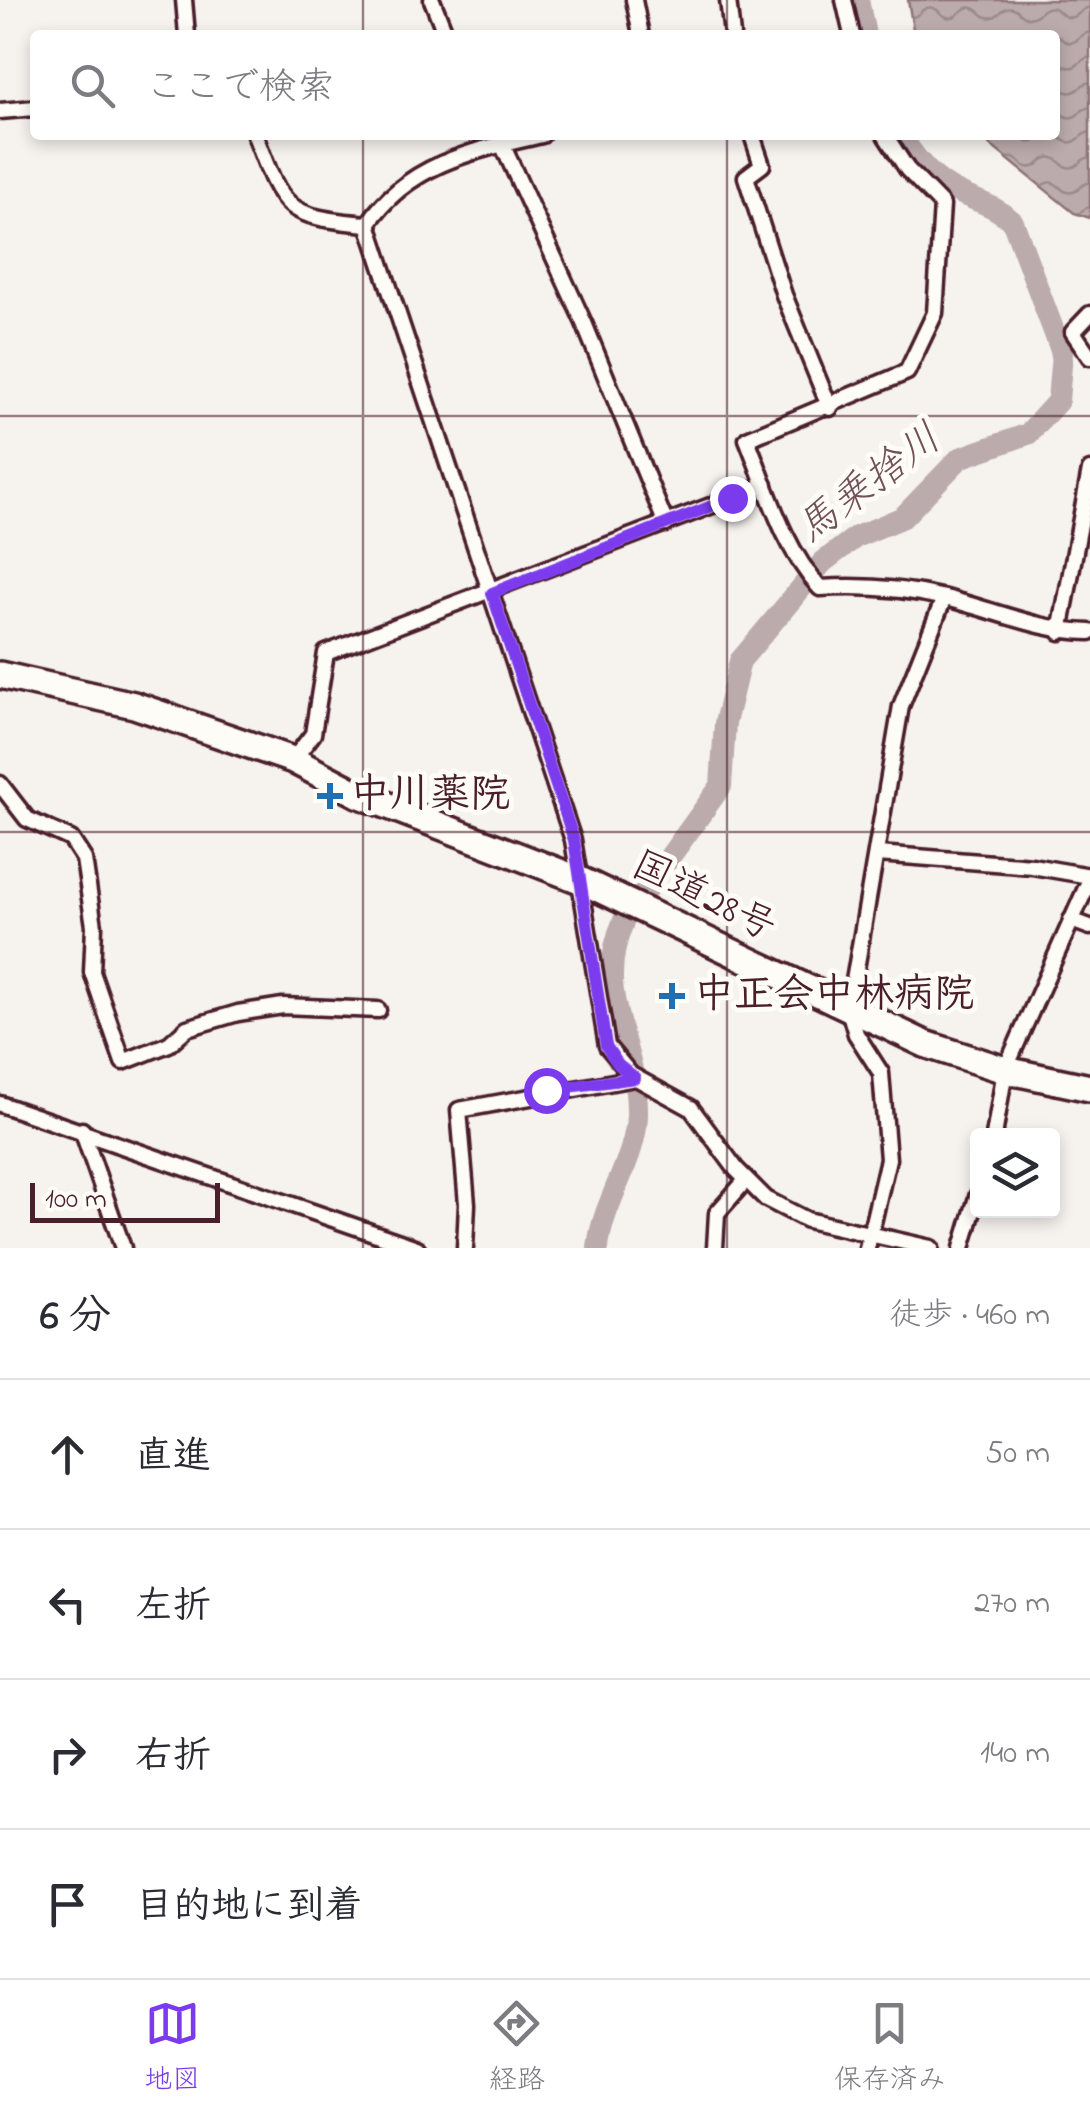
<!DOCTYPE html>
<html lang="ja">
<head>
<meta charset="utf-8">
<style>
	body { margin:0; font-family:"Indie Flower","Klee One",sans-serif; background:#f2f2f3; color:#2b2b33 }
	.controls { position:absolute; right:30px; bottom:30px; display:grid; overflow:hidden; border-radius:10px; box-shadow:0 5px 15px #0003 }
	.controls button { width:90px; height:90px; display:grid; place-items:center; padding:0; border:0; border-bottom:2px solid #e1e1e2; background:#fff; color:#2b2b33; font:50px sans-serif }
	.scale { position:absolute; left:30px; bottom:25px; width:190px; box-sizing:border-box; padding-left:10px; border:5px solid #4a1f2b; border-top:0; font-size:28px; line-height:35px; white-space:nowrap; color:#4a1f2b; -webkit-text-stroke:8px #fdfcf7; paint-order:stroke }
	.stop { position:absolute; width:30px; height:30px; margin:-22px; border:8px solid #7c3aed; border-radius:50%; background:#fff }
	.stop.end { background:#7c3aed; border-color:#fff; box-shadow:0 2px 10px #0008 }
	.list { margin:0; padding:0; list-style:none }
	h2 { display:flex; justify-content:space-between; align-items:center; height:130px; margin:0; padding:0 40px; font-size:42px }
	h2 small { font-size:32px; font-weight:400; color:#7c7c81 }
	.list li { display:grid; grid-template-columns:65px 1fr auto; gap:30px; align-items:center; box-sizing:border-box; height:150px; padding:0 40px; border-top:2px solid #e1e1e2 }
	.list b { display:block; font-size:38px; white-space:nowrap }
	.list em { font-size:32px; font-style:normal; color:#7c7c81 }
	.icon { flex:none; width:55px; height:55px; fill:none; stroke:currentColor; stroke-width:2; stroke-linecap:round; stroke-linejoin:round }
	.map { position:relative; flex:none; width:1090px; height:1248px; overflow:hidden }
	.search { position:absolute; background:#fff; box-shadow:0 5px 15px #0003; left:30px; right:30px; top:30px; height:110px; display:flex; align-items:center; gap:25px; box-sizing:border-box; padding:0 35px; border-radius:10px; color:#7c7c81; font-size:38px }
	.sheet { height:730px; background:#fff }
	nav { display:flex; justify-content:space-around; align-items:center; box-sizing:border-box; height:140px; border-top:2px solid #e1e1e2; background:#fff; font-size:28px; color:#7c7c81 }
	nav a { display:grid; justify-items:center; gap:5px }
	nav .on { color:#7c3aed }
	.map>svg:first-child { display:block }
	.water { fill:url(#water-waves); stroke:#8e7378; stroke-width:2.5 }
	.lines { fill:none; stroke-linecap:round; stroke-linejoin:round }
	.river { stroke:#bbabac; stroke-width:22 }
	.street-casing { stroke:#4a1f2b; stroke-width:21 }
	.highway-casing { stroke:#4a1f2b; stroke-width:32 }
	.street { stroke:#fdfcf7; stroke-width:14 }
	.highway { stroke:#fdfcf7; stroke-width:25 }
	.route { stroke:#7c3aed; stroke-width:12 }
	.grid { fill:none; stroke:#4a1f2b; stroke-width:2.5; stroke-opacity:0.55 }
	.poi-dot { fill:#1f6fb2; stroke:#fdfcf7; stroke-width:4 }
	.labels { text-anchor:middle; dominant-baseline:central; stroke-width:10; stroke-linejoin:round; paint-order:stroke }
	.poi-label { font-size:40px; font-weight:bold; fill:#4a1f2b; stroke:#fdfcf7; text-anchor:start }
	.street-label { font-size:40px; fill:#4a1f2b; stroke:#fdfcf7 }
	.water-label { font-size:42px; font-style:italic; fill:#725058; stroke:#fdfcf7 }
</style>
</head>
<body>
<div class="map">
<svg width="1090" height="1248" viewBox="0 0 1090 1248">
	<defs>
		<pattern id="water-waves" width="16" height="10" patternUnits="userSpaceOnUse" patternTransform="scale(2.5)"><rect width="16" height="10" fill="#bbabac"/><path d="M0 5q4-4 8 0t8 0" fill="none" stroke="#9a8b8c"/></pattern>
	</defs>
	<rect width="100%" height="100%" fill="#f6f3ef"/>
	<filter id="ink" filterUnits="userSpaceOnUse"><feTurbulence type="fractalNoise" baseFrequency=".01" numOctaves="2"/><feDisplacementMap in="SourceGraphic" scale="20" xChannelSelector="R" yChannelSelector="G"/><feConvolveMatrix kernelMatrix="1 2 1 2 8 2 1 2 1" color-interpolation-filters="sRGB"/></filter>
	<g filter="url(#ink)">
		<polygon class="water" points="908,0 1090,0 1090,218 1074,213 978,135 1055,135 1055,35 914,35"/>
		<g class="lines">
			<g class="river">
				<polyline points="858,0 865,35"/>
				<path d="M640 898 721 786 725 723 740 661 823 562 856 537 903 517 960 458 1028 434 1058 401 1062 353 1013 222C993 203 972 201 950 188 928 175 914 156 900 135"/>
				<path d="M598 1248C602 1202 636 1161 637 1115 639 1045 590 997 624 920"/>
			</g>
			<defs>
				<g id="street">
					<polyline points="184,0 187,35"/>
					<polyline points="432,0 446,35"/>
					<polyline points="634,0 641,35"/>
					<polyline points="728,0 732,35"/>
					<polyline points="844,0 852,35"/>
					<polyline points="0,111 35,108"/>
					<path d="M255 135C283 210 285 217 368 224"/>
					<polyline points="752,135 762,165 746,177 784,295 830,408"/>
					<path d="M885 135 907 169 942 205 935 313 907 372 747 439C767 489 784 549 820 588 864 585 903 588 945 598 994 610 1040 631 1090 632"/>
					<polyline points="502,144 584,323 666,524"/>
					<polyline points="368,224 573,840 607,1046 631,1075 691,1108 736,1169 766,1199 807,1220 931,1248"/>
					<path d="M368 224C408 163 476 150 542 135"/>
					<polyline points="1090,314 1073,332 1090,357"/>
					<polyline points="1060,632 1090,470"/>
					<polyline points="293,760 313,734 326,653 765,485"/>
					<polyline points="0,784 27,819 71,839 84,859 94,926 92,972 123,1062 169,1044 187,1028 238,1013 283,1006 378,1010"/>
					<polyline points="878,854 1032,866 1090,876"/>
					<polyline points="1071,920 1090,927"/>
					<polyline points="0,1104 417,1248"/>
					<polyline points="82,1130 123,1248"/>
					<polyline points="994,1136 1005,1070 1090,879"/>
					<polyline points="465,1248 467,1204 459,1110 635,1078"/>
					<polyline points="715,1248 717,1213 746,1180"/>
					<polyline points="867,1248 888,1159 881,1073 856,1034 849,1010 901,706 944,598"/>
					<polyline points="962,1248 978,1194"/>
				</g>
				<polyline id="highway" points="0,675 134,705 293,760 358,794 580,880 925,1044 1005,1070 1090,1088"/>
			</defs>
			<use href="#street" class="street-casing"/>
			<use href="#highway" class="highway-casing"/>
			<use href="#street" class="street"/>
			<use href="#highway" class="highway"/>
		</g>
	</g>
	<g class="lines" filter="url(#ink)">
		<polyline class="route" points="546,1090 635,1078 618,1064 606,1046 574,840 492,593 732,498"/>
	</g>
	<path class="grid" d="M363 0V35M727 0V35M363 135V1248M727 135V1248M0 416H1090M0 832H1090"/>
	<g class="poi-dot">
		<path d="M325 781h10v10h10v10h-10v10h-10v-10h-10v-10h10z"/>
		<path d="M667 981h10v10h10v10h-10v10h-10v-10h-10v-10h10z"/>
	</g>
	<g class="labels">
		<g class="poi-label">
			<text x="350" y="796">中川薬院</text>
			<text x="694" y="996">中正会中林病院</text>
		</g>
		<g class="street-label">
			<text transform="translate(703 898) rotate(26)">国道28号</text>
		</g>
		<g class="water-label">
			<text transform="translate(870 485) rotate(-37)">馬乗捨川</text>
		</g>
	</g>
</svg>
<div class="controls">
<button><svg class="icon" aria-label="layers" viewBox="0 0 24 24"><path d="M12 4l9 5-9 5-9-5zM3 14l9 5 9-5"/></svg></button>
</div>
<div class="scale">100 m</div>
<div class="stop" style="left:546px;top:1090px"></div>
<div class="stop end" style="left:732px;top:498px"></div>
<div class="search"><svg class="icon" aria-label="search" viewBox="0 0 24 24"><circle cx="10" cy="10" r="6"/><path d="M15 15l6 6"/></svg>ここで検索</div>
</div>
<section class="sheet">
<h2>6 分<small>徒歩 · 460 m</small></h2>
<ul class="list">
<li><svg class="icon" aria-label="ahead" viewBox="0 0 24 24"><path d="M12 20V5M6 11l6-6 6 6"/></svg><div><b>直進</b></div><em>50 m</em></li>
<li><svg class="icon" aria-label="left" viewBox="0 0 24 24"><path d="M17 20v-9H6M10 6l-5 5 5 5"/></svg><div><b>左折</b></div><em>270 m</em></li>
<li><svg class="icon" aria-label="right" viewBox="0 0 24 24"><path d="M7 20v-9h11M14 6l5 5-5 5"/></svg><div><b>右折</b></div><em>140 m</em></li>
<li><svg class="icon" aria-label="arrive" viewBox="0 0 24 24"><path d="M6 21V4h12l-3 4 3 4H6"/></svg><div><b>目的地に到着</b></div></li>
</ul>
</section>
<nav>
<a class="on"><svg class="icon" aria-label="map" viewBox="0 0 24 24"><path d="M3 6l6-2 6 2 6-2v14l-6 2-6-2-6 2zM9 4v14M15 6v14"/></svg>地図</a>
<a><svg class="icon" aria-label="directions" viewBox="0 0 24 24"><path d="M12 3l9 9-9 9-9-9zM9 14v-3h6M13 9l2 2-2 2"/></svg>経路</a>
<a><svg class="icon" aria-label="saved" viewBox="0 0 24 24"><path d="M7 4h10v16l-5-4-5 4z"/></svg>保存済み</a>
</nav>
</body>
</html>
